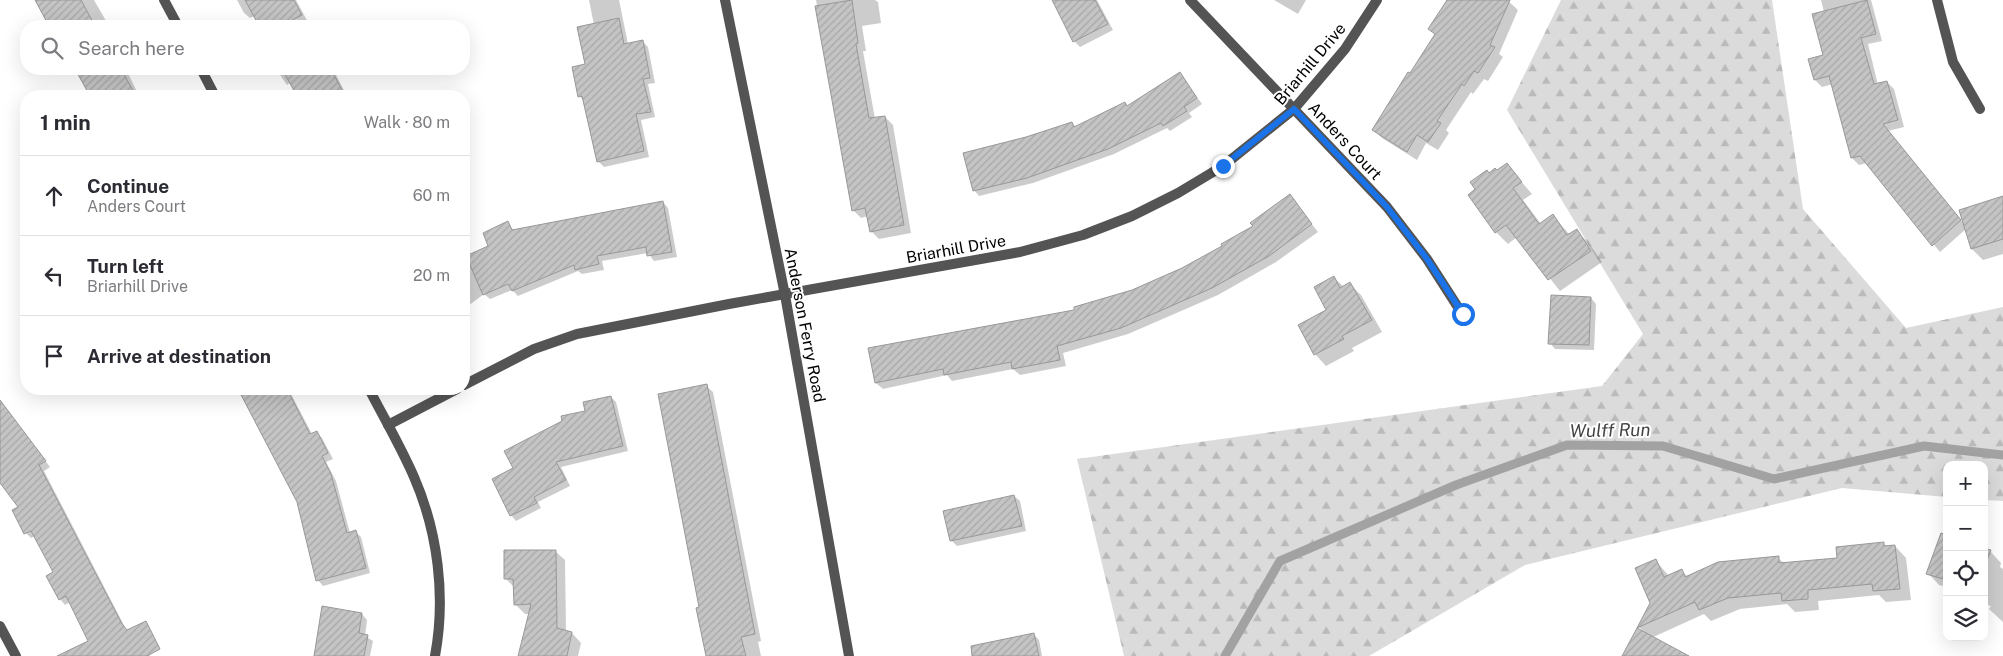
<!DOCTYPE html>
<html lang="en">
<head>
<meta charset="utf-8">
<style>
	body { margin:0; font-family:"Public Sans",sans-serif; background:#f2f2f3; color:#2b2b33 }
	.controls { position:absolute; right:15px; bottom:15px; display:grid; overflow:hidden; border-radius:10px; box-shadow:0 5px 20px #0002 }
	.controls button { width:45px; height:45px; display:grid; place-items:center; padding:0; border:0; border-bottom:1px solid #e1e1e2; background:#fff; color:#2b2b33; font:25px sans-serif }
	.stop { position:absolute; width:15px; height:15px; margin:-11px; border:4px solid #1a73e8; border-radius:50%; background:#fff }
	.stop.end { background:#1a73e8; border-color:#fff; box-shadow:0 1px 5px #0008 }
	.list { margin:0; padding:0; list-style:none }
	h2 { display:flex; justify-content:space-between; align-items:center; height:65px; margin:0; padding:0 20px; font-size:21px }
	h2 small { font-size:16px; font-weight:400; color:#7c7c81 }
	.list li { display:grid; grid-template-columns:32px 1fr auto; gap:15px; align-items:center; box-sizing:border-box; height:80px; padding:0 20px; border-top:1px solid #e1e1e2 }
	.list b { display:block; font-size:19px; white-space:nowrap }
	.list p { margin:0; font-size:16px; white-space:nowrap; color:#7c7c81 }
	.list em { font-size:16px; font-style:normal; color:#7c7c81 }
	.icon { flex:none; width:28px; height:28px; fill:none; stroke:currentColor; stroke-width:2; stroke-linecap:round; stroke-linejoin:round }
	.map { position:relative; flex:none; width:2003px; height:656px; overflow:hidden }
	.search { position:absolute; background:#fff; box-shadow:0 5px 20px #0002; left:20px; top:20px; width:450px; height:55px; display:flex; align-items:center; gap:12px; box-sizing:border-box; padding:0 18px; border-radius:20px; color:#7c7c81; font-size:19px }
	.panel { position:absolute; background:#fff; box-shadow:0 5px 20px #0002; left:20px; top:90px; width:450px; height:305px; border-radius:20px }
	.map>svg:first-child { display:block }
	.forest { fill:url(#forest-firs) }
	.shadow { fill:#0003 }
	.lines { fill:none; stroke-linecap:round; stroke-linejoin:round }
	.stream { stroke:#a2a2a2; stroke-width:9 }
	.building { fill:url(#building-hatch); stroke:#989898 }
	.minor { stroke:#545454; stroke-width:10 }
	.tertiary { stroke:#545454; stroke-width:10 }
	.route { stroke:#1a73e8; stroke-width:6 }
	.labels { text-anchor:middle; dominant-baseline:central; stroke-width:4; stroke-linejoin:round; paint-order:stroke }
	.street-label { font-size:16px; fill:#000; stroke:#fff }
	.water-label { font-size:18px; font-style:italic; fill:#434343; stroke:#fff }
</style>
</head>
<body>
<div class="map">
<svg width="2003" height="656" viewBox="0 0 2003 656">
	<defs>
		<pattern id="forest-firs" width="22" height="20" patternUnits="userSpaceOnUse" patternTransform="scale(1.25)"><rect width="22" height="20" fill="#dbdbdb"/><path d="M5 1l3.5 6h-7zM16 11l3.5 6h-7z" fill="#bababa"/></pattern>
		<pattern id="building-hatch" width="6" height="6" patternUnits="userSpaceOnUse" patternTransform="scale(1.25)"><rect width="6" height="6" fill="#c4c4c4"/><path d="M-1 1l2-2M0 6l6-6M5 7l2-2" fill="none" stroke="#a7a7a7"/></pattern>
	</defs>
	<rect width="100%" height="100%" fill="#fff"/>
	<polygon class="forest" points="1561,0 1772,0 1803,209 1906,328 2003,307 2003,501 1984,500 1984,465 1947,465 1947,497 1842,488 1525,565 1369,656 1124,656 1077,459 1602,386 1643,334 1507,110"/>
	<g class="shadow">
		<polygon points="36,0 94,0 109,26 51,26"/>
		<polygon points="237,0 296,0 310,26 260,26 255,16 250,18 244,13"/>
		<polygon points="589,0 619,0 628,44 642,41 648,47 655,83 648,84 655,117 641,120 649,157 604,167 598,161 585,101 579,96 594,25"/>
		<polygon points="816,0 875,0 878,2 881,23 862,26 866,51 863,51 875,119 885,117 893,125 911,233 879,239 871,231 868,216 861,218 853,210"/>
		<polygon points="1053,0 1097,0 1113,30 1080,47 1074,41"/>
		<polygon points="1274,0 1306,0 1298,14"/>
		<polygon points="1456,0 1507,0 1518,10 1499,54 1503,57 1488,81 1484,79 1473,94 1471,92 1446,130 1449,133 1438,150 1426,143 1417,160 1382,138 1373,129 1411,75"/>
		<polygon points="1821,0 1871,0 1882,41 1868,44 1878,85 1887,82 1894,89 1904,127 1888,131 1964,224 2003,197 2003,254 1983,260 1972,249 1966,229 1940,252 1867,163 1859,165 1852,158 1833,84 1822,87 1815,80 1809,60 1824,56 1824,12"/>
		<polygon points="75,69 126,69 139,96 91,96"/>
		<polygon points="276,69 333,69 347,96 299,96 291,82 287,85"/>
		<polygon points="1180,74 1202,104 1189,113 1192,117 1170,131 1167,128 1114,154 1033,183 979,196 974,190 1027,139 1072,123 1077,128 1125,104 1128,107"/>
		<polygon points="1507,165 1532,194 1523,200 1541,224 1553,216 1570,235 1576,231 1588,242 1602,262 1560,291 1517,237 1508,244 1496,232 1470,195 1490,174"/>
		<polygon points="1290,196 1318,232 1276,262 1218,295 1128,334 1063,353 1066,366 1020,375 1013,369 952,381 947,375 883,389 876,383 1132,291 1182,269 1255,227"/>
		<polygon points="663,202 668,208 677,257 654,261 648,253 602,261 604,270 582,274 578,271 518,296 512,290 490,299 484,294 464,309 464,258 490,247 508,223 514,231"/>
		<polygon points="1334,278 1344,287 1350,284 1361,295 1382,332 1352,348 1354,351 1326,366 1315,354 1328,311"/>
		<polygon points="1591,298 1596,304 1594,350 1555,349 1550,343"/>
		<polygon points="706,386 713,392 761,641 758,642 761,656 708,656 659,395"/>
		<polygon points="240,389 295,389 296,391 291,394 312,434 316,432 322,438 333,459 326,462 336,481 350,533 356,532 361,537 370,573 323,586 318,580 298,502"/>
		<polygon points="611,397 616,402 628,451 561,467 570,486 538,502 541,508 516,521 511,515 515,469 587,412"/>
		<polygon points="0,410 13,418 50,467 44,471 127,631 139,634 150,656 87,656 90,641 70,602 65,605 60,599 55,573 35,536 31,538 26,533 20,507 0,481"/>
		<polygon points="1014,496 1020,501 1026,531 957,546 951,540"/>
		<polygon points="1947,537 1947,587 1939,585 1928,573"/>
		<polygon points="1883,543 1887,547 1895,546 1906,558 1911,600 1886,602 1879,595 1818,601 1819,610 1795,612 1787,604 1740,609 1711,621 1704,614 1651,638 1679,656 1623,656 1645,633 1639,627 1652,603 1655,560 1669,576 1682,571 1688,577 1778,558 1785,564 1838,559"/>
		<polygon points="1984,550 1990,551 2001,563 2000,567 2003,569 2003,622 1989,609 1991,606 1984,604"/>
		<polygon points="555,551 565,560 566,632 572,633 581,643 578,656 519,656 530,614 525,614 515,604 515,588 505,578"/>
		<polygon points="362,614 367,620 365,636 373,641 370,656 315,656"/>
		<polygon points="1033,634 1039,640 1042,656 989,656"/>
	</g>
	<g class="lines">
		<polyline class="stream" points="1225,656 1280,561 1456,485 1567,445 1663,446 1774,479 1924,446 2003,455"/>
	</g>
	<g class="building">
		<polygon points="35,0 81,0 95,26 49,26"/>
		<polygon points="245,0 294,0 302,15 280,26 259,26"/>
		<polygon points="852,0 858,43 856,44 869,118 885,116 904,225 870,232 865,208 852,211 815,6"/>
		<polygon points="1052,0 1095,0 1108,24 1073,42"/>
		<polygon points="1447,0 1510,0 1490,45 1495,47 1478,73 1474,71 1464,86 1462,84 1437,121 1441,123 1428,142 1417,135 1407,152 1372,130 1408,72 1410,73 1435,34 1428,29"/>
		<polygon points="1867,0 1876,34 1861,38 1874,84 1887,81 1898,120 1883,124 1961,220 1932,246 1860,156 1851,158 1829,76 1814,80 1808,59 1823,55 1812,14"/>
		<polygon points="619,18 624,44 643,40 650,78 643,79 651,112 636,114 644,151 597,162 582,96 578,97 572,67 585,64 577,27"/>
		<polygon points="75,69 121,69 136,96 90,96"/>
		<polygon points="282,69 331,69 345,96 297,96"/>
		<polygon points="1180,72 1197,98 1184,107 1187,111 1163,126 1161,123 1108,149 1027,178 973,191 963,153 1026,137 1072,122 1074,127 1125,102 1127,106"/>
		<polygon points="1507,163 1522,182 1513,188 1539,224 1553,214 1567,235 1577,229 1591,251 1548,280 1506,225 1495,233 1468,195 1475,189 1470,182 1487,170 1489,173 1495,168 1497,170"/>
		<polygon points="1290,194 1312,224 1269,256 1212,288 1121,328 1057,346 1060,360 1012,369 1011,362 944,375 943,369 875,383 868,348 1074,310 1074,307 1132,290 1182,268 1222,246 1221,244 1253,226 1250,223"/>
		<polygon points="2003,196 2003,239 1971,249 1959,210"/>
		<polygon points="663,201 672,252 647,256 646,247 597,256 599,264 575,270 574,265 512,291 508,284 483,295 466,256 488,246 483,233 508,221 512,230"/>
		<polygon points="1334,276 1340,288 1350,282 1372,320 1342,336 1344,339 1314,355 1298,325 1326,310 1314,287"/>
		<polygon points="1551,295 1591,297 1589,345 1548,344"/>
		<polygon points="707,384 755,634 741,637 746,656 706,656 696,608 699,607 658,394"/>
		<polygon points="238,389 287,389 310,434 317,431 328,453 322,456 331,474 347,533 356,530 366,568 316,581 297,502"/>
		<polygon points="611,396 623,446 556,462 566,480 534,497 537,503 510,516 492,479 513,468 504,451 562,421 561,416 585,411 583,402"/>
		<polygon points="0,400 46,461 39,465 122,624 127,630 146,621 160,649 147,656 57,656 88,641 66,596 59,600 46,576 53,572 31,531 24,534 12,510 18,507 0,483"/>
		<polygon points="1014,495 1022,526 950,541 943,511"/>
		<polygon points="1941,533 1947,535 1947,580 1926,574"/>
		<polygon points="1884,542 1884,546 1895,545 1900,589 1873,591 1872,584 1808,590 1808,599 1782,601 1781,593 1728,598 1699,610 1695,602 1637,628 1650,603 1635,568 1656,559 1664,577 1682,569 1685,577 1718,562 1779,556 1779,563 1837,558 1836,547"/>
		<polygon points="1984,548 1991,550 1984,568"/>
		<polygon points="504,550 556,550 557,628 572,632 567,656 518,656 531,604 514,605 513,579 504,579"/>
		<polygon points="322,606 362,613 359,633 368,635 364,656 314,656"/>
		<polygon points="1637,628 1689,656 1622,656"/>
		<polygon points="1034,633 1039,656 972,656 971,646"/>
	</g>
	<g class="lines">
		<g class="minor">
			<polyline points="164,0 178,26"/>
			<polyline points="1190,0 1387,207 1427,259 1463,315"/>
			<polyline points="1937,0 1953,62 1980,109"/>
			<polyline points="201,69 215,96"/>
			<polyline points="464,385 534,349 577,334 729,304 1020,252 1083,235 1132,216 1178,193 1223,166 1294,109 1345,49 1377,0"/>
			<path d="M369 389C384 418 401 447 414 477 438 532 446 597 435 656"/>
			<polyline points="388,425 457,389"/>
			<polyline points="0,626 16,656"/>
		</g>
		<polyline class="tertiary" points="725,0 785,295 849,656"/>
	</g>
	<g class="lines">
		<polyline class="route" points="1223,166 1294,109 1387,207 1427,259 1463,314"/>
	</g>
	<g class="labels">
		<g class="street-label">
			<text transform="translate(1310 64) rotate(-50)">Briarhill Drive</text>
			<text transform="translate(1345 141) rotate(47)">Anders Court</text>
			<text transform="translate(956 249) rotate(-10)">Briarhill Drive</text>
			<text transform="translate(805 325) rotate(79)">Anderson Ferry Road</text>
		</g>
		<g class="water-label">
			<text transform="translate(1610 430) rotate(-1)">Wulff Run</text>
		</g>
	</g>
</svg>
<div class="controls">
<button>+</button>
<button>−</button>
<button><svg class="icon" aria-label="locate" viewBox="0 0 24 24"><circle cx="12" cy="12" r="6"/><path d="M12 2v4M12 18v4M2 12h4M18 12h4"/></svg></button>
<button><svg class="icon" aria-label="layers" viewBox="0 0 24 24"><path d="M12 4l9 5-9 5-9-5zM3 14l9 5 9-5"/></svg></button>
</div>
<div class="stop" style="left:1463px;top:314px"></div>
<div class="stop end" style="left:1223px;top:166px"></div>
<div class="search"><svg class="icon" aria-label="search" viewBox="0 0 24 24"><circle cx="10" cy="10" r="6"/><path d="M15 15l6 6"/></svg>Search here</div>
<section class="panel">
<h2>1 min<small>Walk · 80 m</small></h2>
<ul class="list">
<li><svg class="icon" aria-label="ahead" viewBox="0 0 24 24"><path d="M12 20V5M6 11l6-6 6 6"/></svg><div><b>Continue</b><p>Anders Court</p></div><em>60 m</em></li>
<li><svg class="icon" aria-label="left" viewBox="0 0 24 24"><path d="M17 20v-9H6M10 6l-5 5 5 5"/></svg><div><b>Turn left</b><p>Briarhill Drive</p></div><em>20 m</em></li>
<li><svg class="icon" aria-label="arrive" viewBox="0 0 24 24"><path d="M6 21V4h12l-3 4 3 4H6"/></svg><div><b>Arrive at destination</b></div></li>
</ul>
</section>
</div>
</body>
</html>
